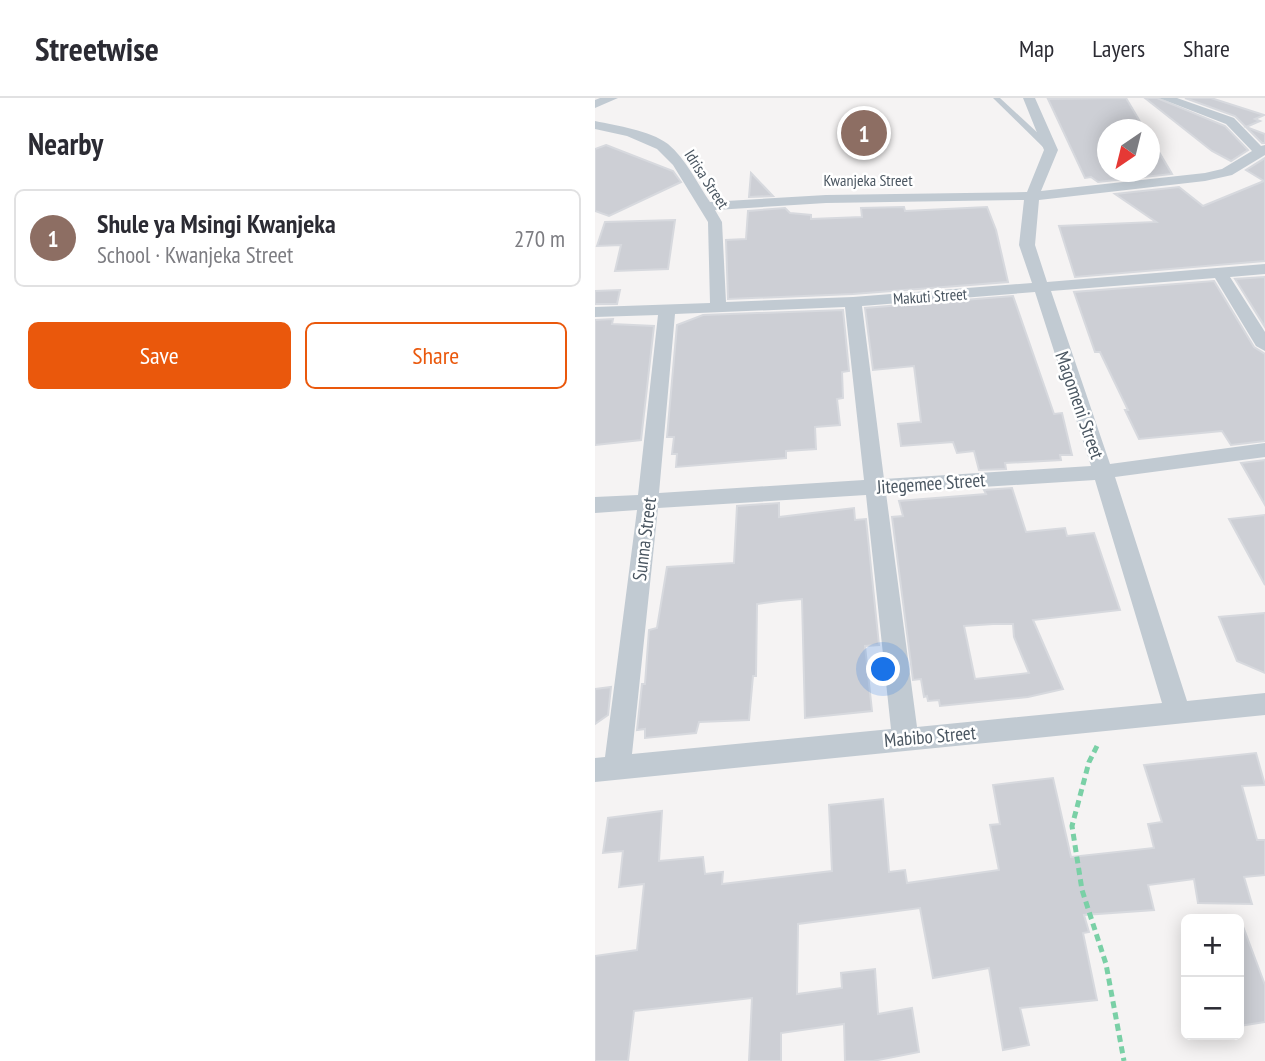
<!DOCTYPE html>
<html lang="en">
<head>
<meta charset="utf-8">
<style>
	body { margin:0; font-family:"PT Sans Narrow",sans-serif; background:#f7f7f7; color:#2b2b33 }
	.controls { position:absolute; right:21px; bottom:21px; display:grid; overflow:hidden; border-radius:10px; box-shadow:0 4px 18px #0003 }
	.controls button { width:63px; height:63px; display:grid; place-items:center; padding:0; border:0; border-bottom:2px solid #e1e1e2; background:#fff; color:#2b2b33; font:35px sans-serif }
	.compass { position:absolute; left:502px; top:21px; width:63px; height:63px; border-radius:50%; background:#fff; box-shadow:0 4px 18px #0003; rotate:215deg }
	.you { position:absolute; left:289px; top:572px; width:24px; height:24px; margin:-18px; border:5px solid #fff; border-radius:50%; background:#1a73e8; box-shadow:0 0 0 10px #1a73e833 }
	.badge { display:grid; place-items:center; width:46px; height:46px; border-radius:50%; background:#ea580c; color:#fff; font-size:23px; font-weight:700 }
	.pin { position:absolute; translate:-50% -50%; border:4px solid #fff; box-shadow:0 2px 7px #0006 }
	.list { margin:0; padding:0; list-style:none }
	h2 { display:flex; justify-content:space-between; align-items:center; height:91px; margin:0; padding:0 28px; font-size:30px }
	h2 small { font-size:23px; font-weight:400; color:#7c7c81 }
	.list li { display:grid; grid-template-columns:46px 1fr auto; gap:21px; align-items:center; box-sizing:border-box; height:98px; margin:0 14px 14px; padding:0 14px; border:2px solid #e1e1e2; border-radius:10px }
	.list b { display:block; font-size:26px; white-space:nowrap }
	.list p { margin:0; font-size:23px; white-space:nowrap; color:#7c7c81 }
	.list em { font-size:23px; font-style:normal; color:#7c7c81 }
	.actions { display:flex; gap:14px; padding:21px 28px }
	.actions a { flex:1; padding:16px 0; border:2px solid #ea580c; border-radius:10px; text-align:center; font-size:24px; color:#ea580c }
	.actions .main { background:#ea580c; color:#fff }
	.map { position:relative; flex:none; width:670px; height:963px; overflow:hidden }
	header { display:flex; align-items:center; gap:42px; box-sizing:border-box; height:98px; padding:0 35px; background:#fff; border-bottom:2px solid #e1e1e2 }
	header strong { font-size:33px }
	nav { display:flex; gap:38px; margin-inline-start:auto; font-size:24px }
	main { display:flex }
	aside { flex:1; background:#fff }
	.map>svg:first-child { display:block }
	.building { fill:#cdcfd5; stroke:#d7d9de; stroke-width:2; fill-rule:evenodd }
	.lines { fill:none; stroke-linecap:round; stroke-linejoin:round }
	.path { stroke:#7ad0a6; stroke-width:5; stroke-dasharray:7 4.5; stroke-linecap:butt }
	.lane { fill:#c1cad2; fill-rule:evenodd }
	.street { fill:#c1cad2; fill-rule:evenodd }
	.labels { text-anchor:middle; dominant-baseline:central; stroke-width:5; stroke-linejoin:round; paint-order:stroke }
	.far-street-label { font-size:16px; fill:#4a5661; stroke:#fff }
	.street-label { font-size:19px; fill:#4a5661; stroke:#fff }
</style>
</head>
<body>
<header>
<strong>Streetwise</strong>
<nav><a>Map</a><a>Layers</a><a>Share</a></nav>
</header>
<main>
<aside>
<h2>Nearby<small></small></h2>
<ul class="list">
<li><span class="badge" style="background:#8d6e63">1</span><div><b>Shule ya Msingi Kwanjeka</b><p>School · Kwanjeka Street</p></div><em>270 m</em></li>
</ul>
<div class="actions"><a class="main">Save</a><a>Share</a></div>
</aside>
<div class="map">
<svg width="670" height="963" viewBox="0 0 670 963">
	<rect width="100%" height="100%" fill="#f5f3f3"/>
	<g class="building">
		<polygon points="531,0 550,32 513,32 513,74 555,74 555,39 577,76 503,84 496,79 490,80 453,1"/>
		<polygon points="550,0 562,0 630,28 653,52 636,63 617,53"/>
		<polygon points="590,0 616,0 669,17 660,21 665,23 651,29 670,36 670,45 667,45 640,18"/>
		<polygon points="11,47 78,73 86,84 14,118 0,113 0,51"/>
		<polygon points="670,60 670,163 480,179 464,128 561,124 520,96 584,89 608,108 669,83 651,72"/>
		<polygon points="156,75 178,98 154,99"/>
		<polygon points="309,109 310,113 392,109 401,132 413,184 258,196 133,201 131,142 151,141 153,113 190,110 195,115 216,117 216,121 267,119 266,110"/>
		<polygon points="80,122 73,171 20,173 26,147 2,148 10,124"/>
		<polygon points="670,179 670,229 640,181"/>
		<polygon points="619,183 659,249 670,256 670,343 636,347 627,333 544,341 530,312 533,312 505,254 500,254 479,194"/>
		<polygon points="25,192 22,206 0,206 0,193"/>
		<polygon points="418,198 459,316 467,315 477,357 465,357 466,362 410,365 411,371 384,372 379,353 362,355 358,344 306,348 303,326 326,324 319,268 278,272 270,210"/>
		<polygon points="248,212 254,273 247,274 248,300 242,301 245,327 220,329 221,351 191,353 191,360 81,369 82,356 77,356 79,339 72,339 82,227 108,217"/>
		<polygon points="18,221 17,226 59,228 46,342 0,347 0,222"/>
		<polygon points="670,362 670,407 646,365"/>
		<path d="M417 390 431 434 470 430 472 438 499 435 525 512 438 522 468 591 433 599 345 608 344 602 333 603 332 598 329 599 326 581 318 582 297 419 308 418 304 403 391 396 389 392ZM398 526H418L419 539 434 575 380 581 369 528Z"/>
		<polygon points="184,405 184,419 259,410 260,422 271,421 284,547 270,548 277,613 210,620 207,501 184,503 162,506 161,578 158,578 154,622 104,624 101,635 50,640 50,631 42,632 47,586 50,586 54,532 62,530 72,469 139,465 142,408"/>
		<polygon points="670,417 670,487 634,421"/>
		<polygon points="670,515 670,575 642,563 624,519"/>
		<polygon points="16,589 13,617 0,626 0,591"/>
		<polygon points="661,655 670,687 647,688 662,742 670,742 670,777 649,779 657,806 603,805 599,781 553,787 559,812 489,817 494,834 488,835 502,902 425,910 434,947 408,952 394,870 338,880 325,810 203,826 202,896 247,890 246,875 280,871 283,916 317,910 324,954 278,963 250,963 249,926 186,935 186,963 154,963 157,900 39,913 33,963 0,963 0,858 42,852 49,786 24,789 28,753 8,755 13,720 67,713 64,763 108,759 110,776 128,774 127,786 237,773 234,707 288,701 294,774 310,772 312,785 404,772 395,727 405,726 398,687 458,680 476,759 559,750 553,726 567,724 549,667"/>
		<polygon points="646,823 670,887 670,924 644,928 644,824"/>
	</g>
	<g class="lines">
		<polyline class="path" points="502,648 494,664 477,728 487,792 511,866 529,963"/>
		<polygon class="lane" points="398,0 405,0 459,50 459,54 453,54"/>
		<g class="street">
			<polygon points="5,0 23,0 0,10 0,2"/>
			<path d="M428 0H440L463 52 446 93 610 75 627 71 657 53 631 26 564 0H582L639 20 666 48 670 47V57L637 77 610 83 444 102 440 147 452 184 670 166V176L635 179 670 234V253L661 248 620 180 456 193 515 366 670 345V359L520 379 592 603 670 595V617L0 684V660L10 659 42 412 0 415V399L43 397 63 217 0 219V209L115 205 113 124 78 67 62 51 32 38 0 31V23C23 28 54 32 73 46 91 61 102 85 115 104L231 97 432 94 449 52ZM429 102 424 147 437 185 258 199 131 204 127 124 120 112 231 105ZM440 194 496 368 289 381 267 208ZM250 209 269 382 64 395 80 216ZM500 382 567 605 322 629 291 395ZM271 397 296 631 37 656 63 410Z"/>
		</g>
	</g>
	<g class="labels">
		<g class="far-street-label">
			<text transform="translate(112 81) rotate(57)">Idrisa Street</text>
			<text x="273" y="82">Kwanjeka Street</text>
			<text transform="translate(335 198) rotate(-4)">Makuti Street</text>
		</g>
		<g class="street-label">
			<text transform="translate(485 307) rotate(71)">Magomeni Street</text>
			<text transform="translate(336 385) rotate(-4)">Jitegemee Street</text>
			<text transform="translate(49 441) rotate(-83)">Sunna Street</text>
			<text transform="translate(335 638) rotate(-5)">Mabibo Street</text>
		</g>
	</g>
</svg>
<div class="controls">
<button>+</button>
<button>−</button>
</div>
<svg class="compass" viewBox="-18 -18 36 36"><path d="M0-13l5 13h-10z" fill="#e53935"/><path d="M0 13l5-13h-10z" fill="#7c7c81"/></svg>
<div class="you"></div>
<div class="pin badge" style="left:269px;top:35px;background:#8d6e63">1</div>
</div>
</main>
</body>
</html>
